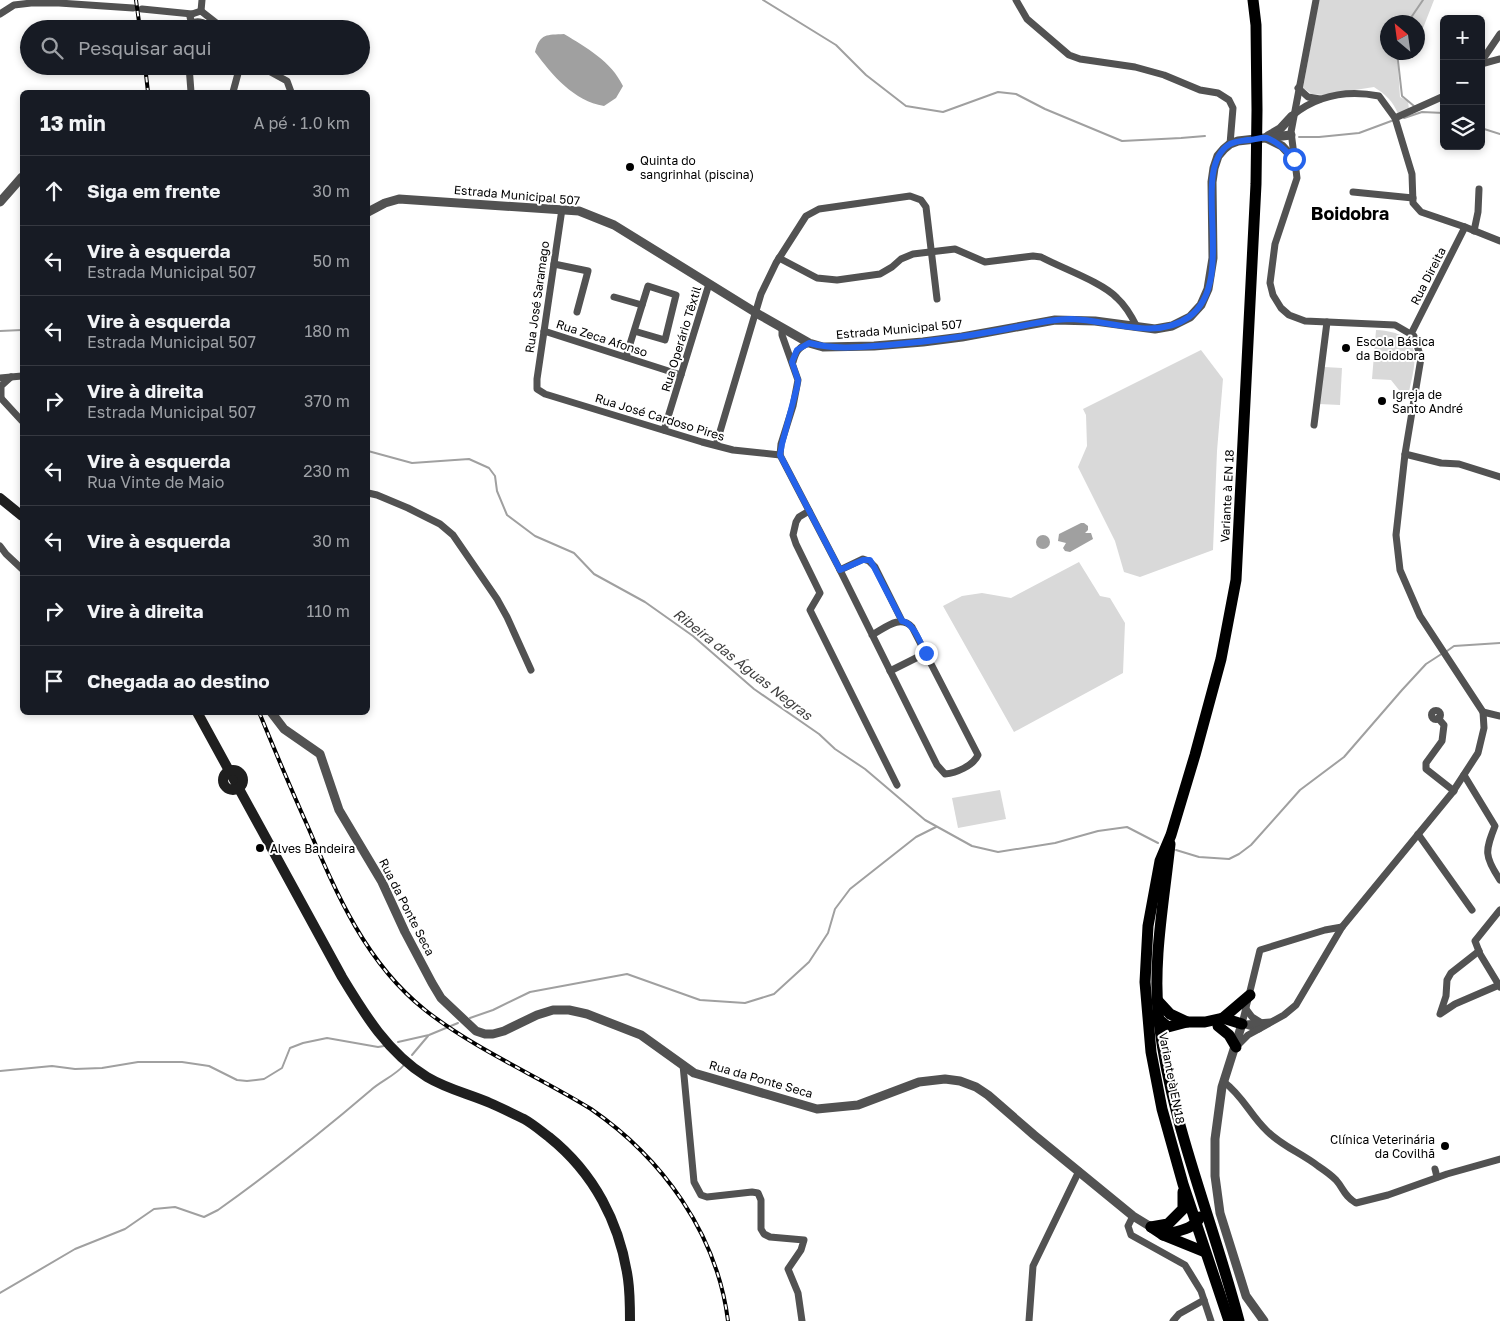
<!DOCTYPE html>
<html lang="pt">
<head>
<meta charset="utf-8">
<style>
	body { margin:0; font-family:"Golos Text",sans-serif; background:#242831; color:#f1f3f6 }
	.controls { position:absolute; right:15px; top:15px; display:grid; overflow:hidden; border-radius:8px; box-shadow:0 2px 8px #0003 }
	.controls button { width:45px; height:45px; display:grid; place-items:center; padding:0; border:0; border-bottom:1px solid #363941; background:#171b24; color:#f1f3f6; font:25px sans-serif }
	.compass { position:absolute; left:1380px; top:15px; width:45px; height:45px; border-radius:50%; background:#171b24; box-shadow:0 2px 8px #0003; rotate:331deg }
	.stop { position:absolute; width:15px; height:15px; margin:-11px; border:4px solid #2563eb; border-radius:50%; background:#fff }
	.stop.end { background:#2563eb; border-color:#fff; box-shadow:0 1px 5px #0008 }
	.list { margin:0; padding:0; list-style:none }
	h2 { display:flex; justify-content:space-between; align-items:center; height:65px; margin:0; padding:0 20px; font-size:21px }
	h2 small { font-size:16px; font-weight:400; color:#9ea1a6 }
	.list li { display:grid; grid-template-columns:32px 1fr auto; gap:15px; align-items:center; box-sizing:border-box; height:70px; padding:0 20px; border-top:1px solid #363941 }
	.list b { display:block; font-size:19px; white-space:nowrap }
	.list p { margin:0; font-size:16px; white-space:nowrap; color:#9ea1a6 }
	.list em { font-size:16px; font-style:normal; color:#9ea1a6 }
	.icon { flex:none; width:28px; height:28px; fill:none; stroke:currentColor; stroke-width:2; stroke-linecap:round; stroke-linejoin:round }
	.map { position:relative; flex:none; width:1500px; height:1321px; overflow:hidden }
	.search { position:absolute; background:#171b24; box-shadow:0 2px 8px #0003; left:20px; top:20px; width:350px; height:55px; display:flex; align-items:center; gap:12px; box-sizing:border-box; padding:0 18px; border-radius:28px; color:#9ea1a6; font-size:19px }
	.panel { position:absolute; background:#171b24; box-shadow:0 2px 8px #0003; left:20px; top:90px; width:350px; height:625px; border-radius:8px }
	.map>svg:first-child { display:block }
	.green { fill:#d9d9d9 }
	.water { fill:#a0a0a0 }
	.lines { fill:none; stroke-linecap:round; stroke-linejoin:round }
	.stream { stroke:#a0a0a0; stroke-width:2 }
	.minor { stroke:#525252; stroke-width:7 }
	.tertiary { stroke:#525252; stroke-width:9 }
	.secondary { stroke:#1f1f1f; stroke-width:10 }
	.primary { stroke:#000; stroke-width:11 }
	.rail-casing { stroke:#000; stroke-width:4 }
	.rail { stroke:#fff; stroke-width:2; stroke-dasharray:5.5; stroke-linecap:butt }
	.route { stroke:#2563eb; stroke-width:6 }
	.poi-dot { fill:#000; stroke:#fff; stroke-width:2 }
	.labels { text-anchor:middle; dominant-baseline:central; stroke-width:4; stroke-linejoin:round; paint-order:stroke }
	.poi-label { font-size:12px; fill:#000; stroke:#fff; text-anchor:start }
	.street-label { font-size:12px; fill:#000; stroke:#fff }
	.water-label { font-size:14px; font-style:italic; fill:#414141; stroke:#fff }
	.district-label { font-size:18px; font-weight:bold; fill:#000; stroke:#fff }
</style>
</head>
<body>
<div class="map">
<svg width="1500" height="1321" viewBox="0 0 1500 1321">
	<rect width="100%" height="100%" fill="#fff"/>
	<g class="green">
		<path d="M1319 0H1434L1418 41V22H1388V52L1413 53 1411 58 1397 54 1400 97 1408 101 1409 109 1398 114C1393 101 1385 94 1374 87L1323 95 1312 94 1303 88Z"/>
		<path d="M1376 330C1426 333 1416 360 1408 397H1399V390L1391 380 1372 379Z"/>
		<polygon points="1201,350 1223,379 1217,451 1213,550 1140,577 1124,572 1115,541 1078,467 1087,446 1086,415 1083,409"/>
		<polygon points="1324,367 1342,368 1340,405 1319,404"/>
		<polygon points="1079,562 1100,596 1110,598 1125,623 1123,673 1014,732 943,606 962,596 982,593 1011,598"/>
		<polygon points="1000,790 1006,819 958,828 952,798"/>
	</g>
	<g class="water">
		<path d="M564 34C587 48 611 61 623 86L616 98 604 106C574 101 552 75 535 52 540 33 547 35 564 34Z"/>
		<polygon points="1081,523 1084,523 1088,526 1088,530 1085,533 1091,533 1093,539 1070,552 1065,551 1063,548 1066,543 1058,541 1059,534"/>
		<circle cx="1043" cy="542" r="7"/>
	</g>
	<g class="lines">
		<g class="stream">
			<polyline points="763,0 836,45 866,75 906,106 943,112 998,92 1016,94 1045,109 1122,141 1181,138 1205,136"/>
			<polyline points="1408,22 1423,0"/>
			<polyline points="1397,52 1402,96 1414,106"/>
			<polyline points="1404,118 1422,112 1444,113"/>
			<polyline points="1481,128 1500,134"/>
			<polyline points="1299,137 1319,137 1359,133 1394,120"/>
			<polyline points="0,331 22,330"/>
			<polyline points="368,451 412,463 469,459 489,468 495,476 497,491 507,515 535,536 574,553 594,574 645,602 693,636 754,689 819,734 835,749 865,769 925,820 972,846 998,852 1055,843 1098,831 1127,827 1158,843"/>
			<polyline points="1447,651 1454,646 1500,643"/>
			<polyline points="1176,850 1199,857 1229,859 1239,854 1251,845 1300,790 1344,757 1402,690 1426,664 1443,653"/>
			<polyline points="470,1018 493,1010 530,992 627,974 700,1000 745,1003 774,994 809,962 828,933 835,909 850,889 916,837 936,827"/>
			<polyline points="398,1042 429,1035 458,1023"/>
			<polyline points="412,1055 428,1036"/>
			<polyline points="0,1071 52,1066 75,1069 102,1068 138,1062 182,1062 209,1066 237,1080 247,1081 264,1079 282,1068 290,1048 303,1043 327,1038 378,1047 384,1046"/>
			<path d="M0 1293 75 1249 125 1229 154 1209 175 1207 204 1217 218 1210C271 1172 322 1132 371 1090 381 1081 396 1075 404 1065"/>
		</g>
		<g class="minor">
			<polyline points="1016,0 1027,19 1069,55 1080,59 1135,67 1164,75 1200,90 1218,93 1229,100 1233,108 1230,144"/>
			<polyline points="142,9 192,14"/>
			<polyline points="201,11 202,0"/>
			<polyline points="0,14 14,5 31,3 59,3 133,8"/>
			<polyline points="192,24 190,17 192,14 201,11 224,29"/>
			<path d="M187 29C194 17 205 22 213 29"/>
			<polyline points="1481,62 1500,34"/>
			<polyline points="1481,64 1500,59"/>
			<polyline points="189,66 191,92"/>
			<polyline points="264,66 267,70 287,81 291,92"/>
			<polyline points="1298,88 1308,97 1320,99"/>
			<polyline points="233,92 240,66"/>
			<path d="M1293 115C1318 95 1348 90 1379 96L1395 118 1412 174 1413 203 1421 212 1465 227 1500 241"/>
			<polyline points="1395,118 1444,96"/>
			<polyline points="1353,192 1413,198"/>
			<polyline points="562,209 537,379 537,389 545,394 702,442 733,450 780,455"/>
			<polyline points="1474,231 1478,212 1479,189"/>
			<path d="M779 258 817 278 837 280 880 274 892 267 901 259 913 254 955 249 985 262 1033 256 1041 257C1061 268 1102 282 1117 298 1126 306 1132 317 1137 327"/>
			<polyline points="554,264 588,271 577,312"/>
			<polyline points="614,297 642,305"/>
			<polyline points="782,328 782,335 798,380 793,406 781,444 780,455 840,570"/>
			<polyline points="544,331 681,375"/>
			<polyline points="1411,334 1465,227"/>
			<polyline points="626,357 648,286 676,295 665,340 634,331"/>
			<path d="M793 362C796 351 799 347 809 343"/>
			<polyline points="0,378 22,376"/>
			<polyline points="0,397 22,421"/>
			<polyline points="1,398 1,386 11,377"/>
			<polyline points="1314,425 1327,322"/>
			<polyline points="664,430 709,284"/>
			<polyline points="716,445 761,294 776,263 806,216 819,209 910,196 921,200 926,207 937,299"/>
			<polyline points="1405,454 1441,463 1459,464 1500,477"/>
			<polyline points="368,493 377,495 408,508 440,524 453,535 497,599 507,617 531,670"/>
			<polyline points="809,511 799,517 796,522 793,535 796,544 820,593 810,610 897,785"/>
			<polyline points="0,546 6,554 22,569"/>
			<path d="M872 635C885 628 900 614 912 627L978 755C973 766 956 773 945 774L937 765 840 570 863 559 869 561 875 567 902 621"/>
			<polyline points="890,671 926,653"/>
			<circle cx="1436" cy="715" r="4.5"/>
			<polyline points="1483,712 1500,716"/>
			<polyline points="1438,718 1444,725 1442,741 1426,763 1426,769 1454,791"/>
			<path d="M1464 775 1495 826C1485 851 1484 856 1500 880"/>
			<polyline points="1418,834 1472,910"/>
			<polyline points="1500,910 1475,941 1480,954 1500,987"/>
			<polyline points="1479,951 1451,973 1447,980 1446,996 1440,1014 1455,1004 1499,985"/>
			<polyline points="1246,1009 1252,1017 1260,1022"/>
			<polyline points="1242,1024 1259,1029 1284,1015 1296,1005 1342,927 1452,793 1478,753 1484,728 1483,712 1420,616 1400,570 1396,535 1405,454 1421,358 1414,336 1395,325 1305,321 1289,315 1281,308 1273,295 1270,283 1275,244 1297,178 1291,132 1316,0"/>
			<polyline points="1242,1024 1260,950 1325,930 1342,927"/>
			<polyline points="1246,1024 1270,1022"/>
			<polyline points="1236,1047 1248,1035 1259,1029"/>
			<polyline points="683,1065 694,1182 701,1195 707,1197 752,1192 758,1193 761,1200 761,1229 764,1234 770,1237 804,1240 801,1250 788,1269 798,1293 802,1321"/>
			<path d="M1224 1082C1243 1096 1250 1115 1267 1131 1282 1146 1301 1153 1318 1166 1324 1170 1331 1175 1336 1180 1344 1189 1344 1196 1356 1203L1388 1195 1447 1174 1500 1159"/>
			<polyline points="1435,1169 1437,1177"/>
			<polyline points="1133,1216 1128,1226 1131,1235 1185,1265 1201,1291 1211,1321"/>
			<polyline points="1029,1321 1033,1266 1079,1171"/>
			<polyline points="1173,1321 1179,1314 1204,1300"/>
		</g>
		<g class="tertiary">
			<polyline points="1268,136 1280,129 1292,116"/>
			<polyline points="1266,138 1282,146 1294,159"/>
			<polyline points="0,202 22,177"/>
			<polyline points="368,212 385,203 399,199 579,211 614,225 758,314 809,343 823,347 874,346 923,342 962,337 1055,320 1095,321 1155,329 1172,326 1190,317 1201,305 1208,289 1213,258 1212,182 1214,168 1218,156 1224,149 1230,144 1238,141 1291,135"/>
			<polyline points="271,712 284,729 320,754 339,810 382,882 405,932 432,983 441,998 476,1031 485,1034 493,1034 504,1031 537,1015 553,1010 569,1010 587,1014 641,1035 694,1073 817,1109 858,1105 919,1082 945,1079 960,1081 976,1087 988,1095 1034,1135 1133,1216 1151,1227"/>
			<polyline points="1242,1024 1222,1087 1215,1139 1215,1176 1220,1213 1246,1296 1264,1321"/>
		</g>
		<g class="secondary">
			<polyline points="0,498 22,516"/>
			<path d="M197 712 342 977C365 1015 388 1053 427 1077 447 1089 469 1094 490 1103 502 1108 513 1114 524 1119 533 1124 541 1131 549 1137 594 1173 620 1223 628 1279 630 1293 630 1307 630 1321"/>
			<circle cx="233" cy="780" r="10"/>
		</g>
		<g class="primary">
			<path d="M1170 844C1164 902 1152 963 1159 1022 1171 1124 1213 1221 1239 1321"/>
			<polyline points="1158,1001 1170,1014 1187,1022"/>
			<polyline points="1156,1017 1168,1027 1187,1022 1205,1022 1223,1018 1242,1024"/>
			<polyline points="1223,1018 1250,995"/>
			<polyline points="1218,1026 1229,1035 1236,1047"/>
			<path d="M1151 1227 1163 1235C1176 1231 1194 1230 1200 1217"/>
			<polyline points="1151,1227 1168,1224 1183,1209 1183,1192"/>
			<polyline points="1163,1235 1205,1252"/>
			<polyline points="1229,1321 1183,1184 1162,1109 1151,1052 1145,982 1148,926 1160,861 1171,835 1195,755 1221,659 1236,580 1256,184 1257,110 1256,25 1253,0"/>
		</g>
		<defs>
			<g id="rail">
				<polyline points="136,0 140,29"/>
				<polyline points="145,66 148,92"/>
				<path d="M259 712C275 751 291 789 308 827 337 895 366 963 425 1010 476 1050 536 1075 591 1109 662 1158 717 1233 728 1321"/>
			</g>
		</defs>
		<use href="#rail" class="rail-casing"/>
		<use href="#rail" class="rail"/>
	</g>
	<g class="lines">
		<path class="route" d="M926 653C920 643 914 623 902 621L874 567 870 560H863L840 570 780 455 782 444 797 387 798 380 792 362 797 350 809 343C835 350 862 347 888 345 926 342 963 337 1001 330 1024 326 1048 319 1071 319 1110 320 1155 341 1189 317 1240 280 1187 169 1230 144 1236 141 1242 141 1248 140 1254 140 1262 137 1267 138 1278 142 1286 151 1294 159"/>
	</g>
	<g class="poi-dot">
		<circle cx="630" cy="167" r="5"/>
		<circle cx="1346" cy="348" r="5"/>
		<circle cx="1382" cy="401" r="5"/>
		<circle cx="260" cy="848" r="5"/>
		<circle cx="1445" cy="1146" r="5"/>
	</g>
	<g class="labels">
		<g class="poi-label">
			<text x="640" y="160">Quinta do<tspan x="640" dy="14">sangrinhal (piscina)</tspan></text>
			<text x="1356" y="341">Escola Básica<tspan x="1356" dy="14">da Boidobra</tspan></text>
			<text x="1392" y="394">Igreja de<tspan x="1392" dy="14">Santo André</tspan></text>
			<text x="270" y="848">Alves Bandeira</text>
			<text x="1435" y="1139" text-anchor="end">Clínica Veterinária<tspan x="1435" dy="14">da Covilhã</tspan></text>
		</g>
		<g class="street-label">
			<text transform="translate(517 195) rotate(5)">Estrada Municipal 507</text>
			<text transform="translate(1428 276) rotate(-63)">Rua Direita</text>
			<text transform="translate(537 297) rotate(-82)">Rua José Saramago</text>
			<text transform="translate(899 329) rotate(-5)">Estrada Municipal 507</text>
			<text transform="translate(602 338) rotate(18)">Rua Zeca Afonso</text>
			<text transform="translate(681 339) rotate(-73)">Rua Operário Têxtil</text>
			<text transform="translate(660 417) rotate(17)">Rua José Cardoso Pires</text>
			<text transform="translate(1227 496) rotate(-87)">Variante à EN 18</text>
			<text transform="translate(407 907) rotate(63)">Rua da Ponte Seca</text>
			<text transform="translate(1172 1078) rotate(79)">Variante à EN 18</text>
			<text transform="translate(761 1079) rotate(16)">Rua da Ponte Seca</text>
		</g>
		<g class="water-label">
			<text transform="translate(743 664) rotate(38)">Ribeira das Águas Negras</text>
		</g>
		<g class="district-label">
			<text x="1350" y="213">Boidobra</text>
		</g>
	</g>
</svg>
<div class="controls">
<button>+</button>
<button>−</button>
<button><svg class="icon" aria-label="layers" viewBox="0 0 24 24"><path d="M12 4l9 5-9 5-9-5zM3 14l9 5 9-5"/></svg></button>
</div>
<svg class="compass" viewBox="-18 -18 36 36"><path d="M0-13l5 13h-10z" fill="#e53935"/><path d="M0 13l5-13h-10z" fill="#9ea1a6"/></svg>
<div class="stop" style="left:1294px;top:159px"></div>
<div class="stop end" style="left:926px;top:653px"></div>
<div class="search"><svg class="icon" aria-label="search" viewBox="0 0 24 24"><circle cx="10" cy="10" r="6"/><path d="M15 15l6 6"/></svg>Pesquisar aqui</div>
<section class="panel">
<h2>13 min<small>A pé · 1.0 km</small></h2>
<ul class="list">
<li><svg class="icon" aria-label="ahead" viewBox="0 0 24 24"><path d="M12 20V5M6 11l6-6 6 6"/></svg><div><b>Siga em frente</b></div><em>30 m</em></li>
<li><svg class="icon" aria-label="left" viewBox="0 0 24 24"><path d="M17 20v-9H6M10 6l-5 5 5 5"/></svg><div><b>Vire à esquerda</b><p>Estrada Municipal 507</p></div><em>50 m</em></li>
<li><svg class="icon" aria-label="left" viewBox="0 0 24 24"><path d="M17 20v-9H6M10 6l-5 5 5 5"/></svg><div><b>Vire à esquerda</b><p>Estrada Municipal 507</p></div><em>180 m</em></li>
<li><svg class="icon" aria-label="right" viewBox="0 0 24 24"><path d="M7 20v-9h11M14 6l5 5-5 5"/></svg><div><b>Vire à direita</b><p>Estrada Municipal 507</p></div><em>370 m</em></li>
<li><svg class="icon" aria-label="left" viewBox="0 0 24 24"><path d="M17 20v-9H6M10 6l-5 5 5 5"/></svg><div><b>Vire à esquerda</b><p>Rua Vinte de Maio</p></div><em>230 m</em></li>
<li><svg class="icon" aria-label="left" viewBox="0 0 24 24"><path d="M17 20v-9H6M10 6l-5 5 5 5"/></svg><div><b>Vire à esquerda</b></div><em>30 m</em></li>
<li><svg class="icon" aria-label="right" viewBox="0 0 24 24"><path d="M7 20v-9h11M14 6l5 5-5 5"/></svg><div><b>Vire à direita</b></div><em>110 m</em></li>
<li><svg class="icon" aria-label="arrive" viewBox="0 0 24 24"><path d="M6 21V4h12l-3 4 3 4H6"/></svg><div><b>Chegada ao destino</b></div></li>
</ul>
</section>
</div>
</body>
</html>
